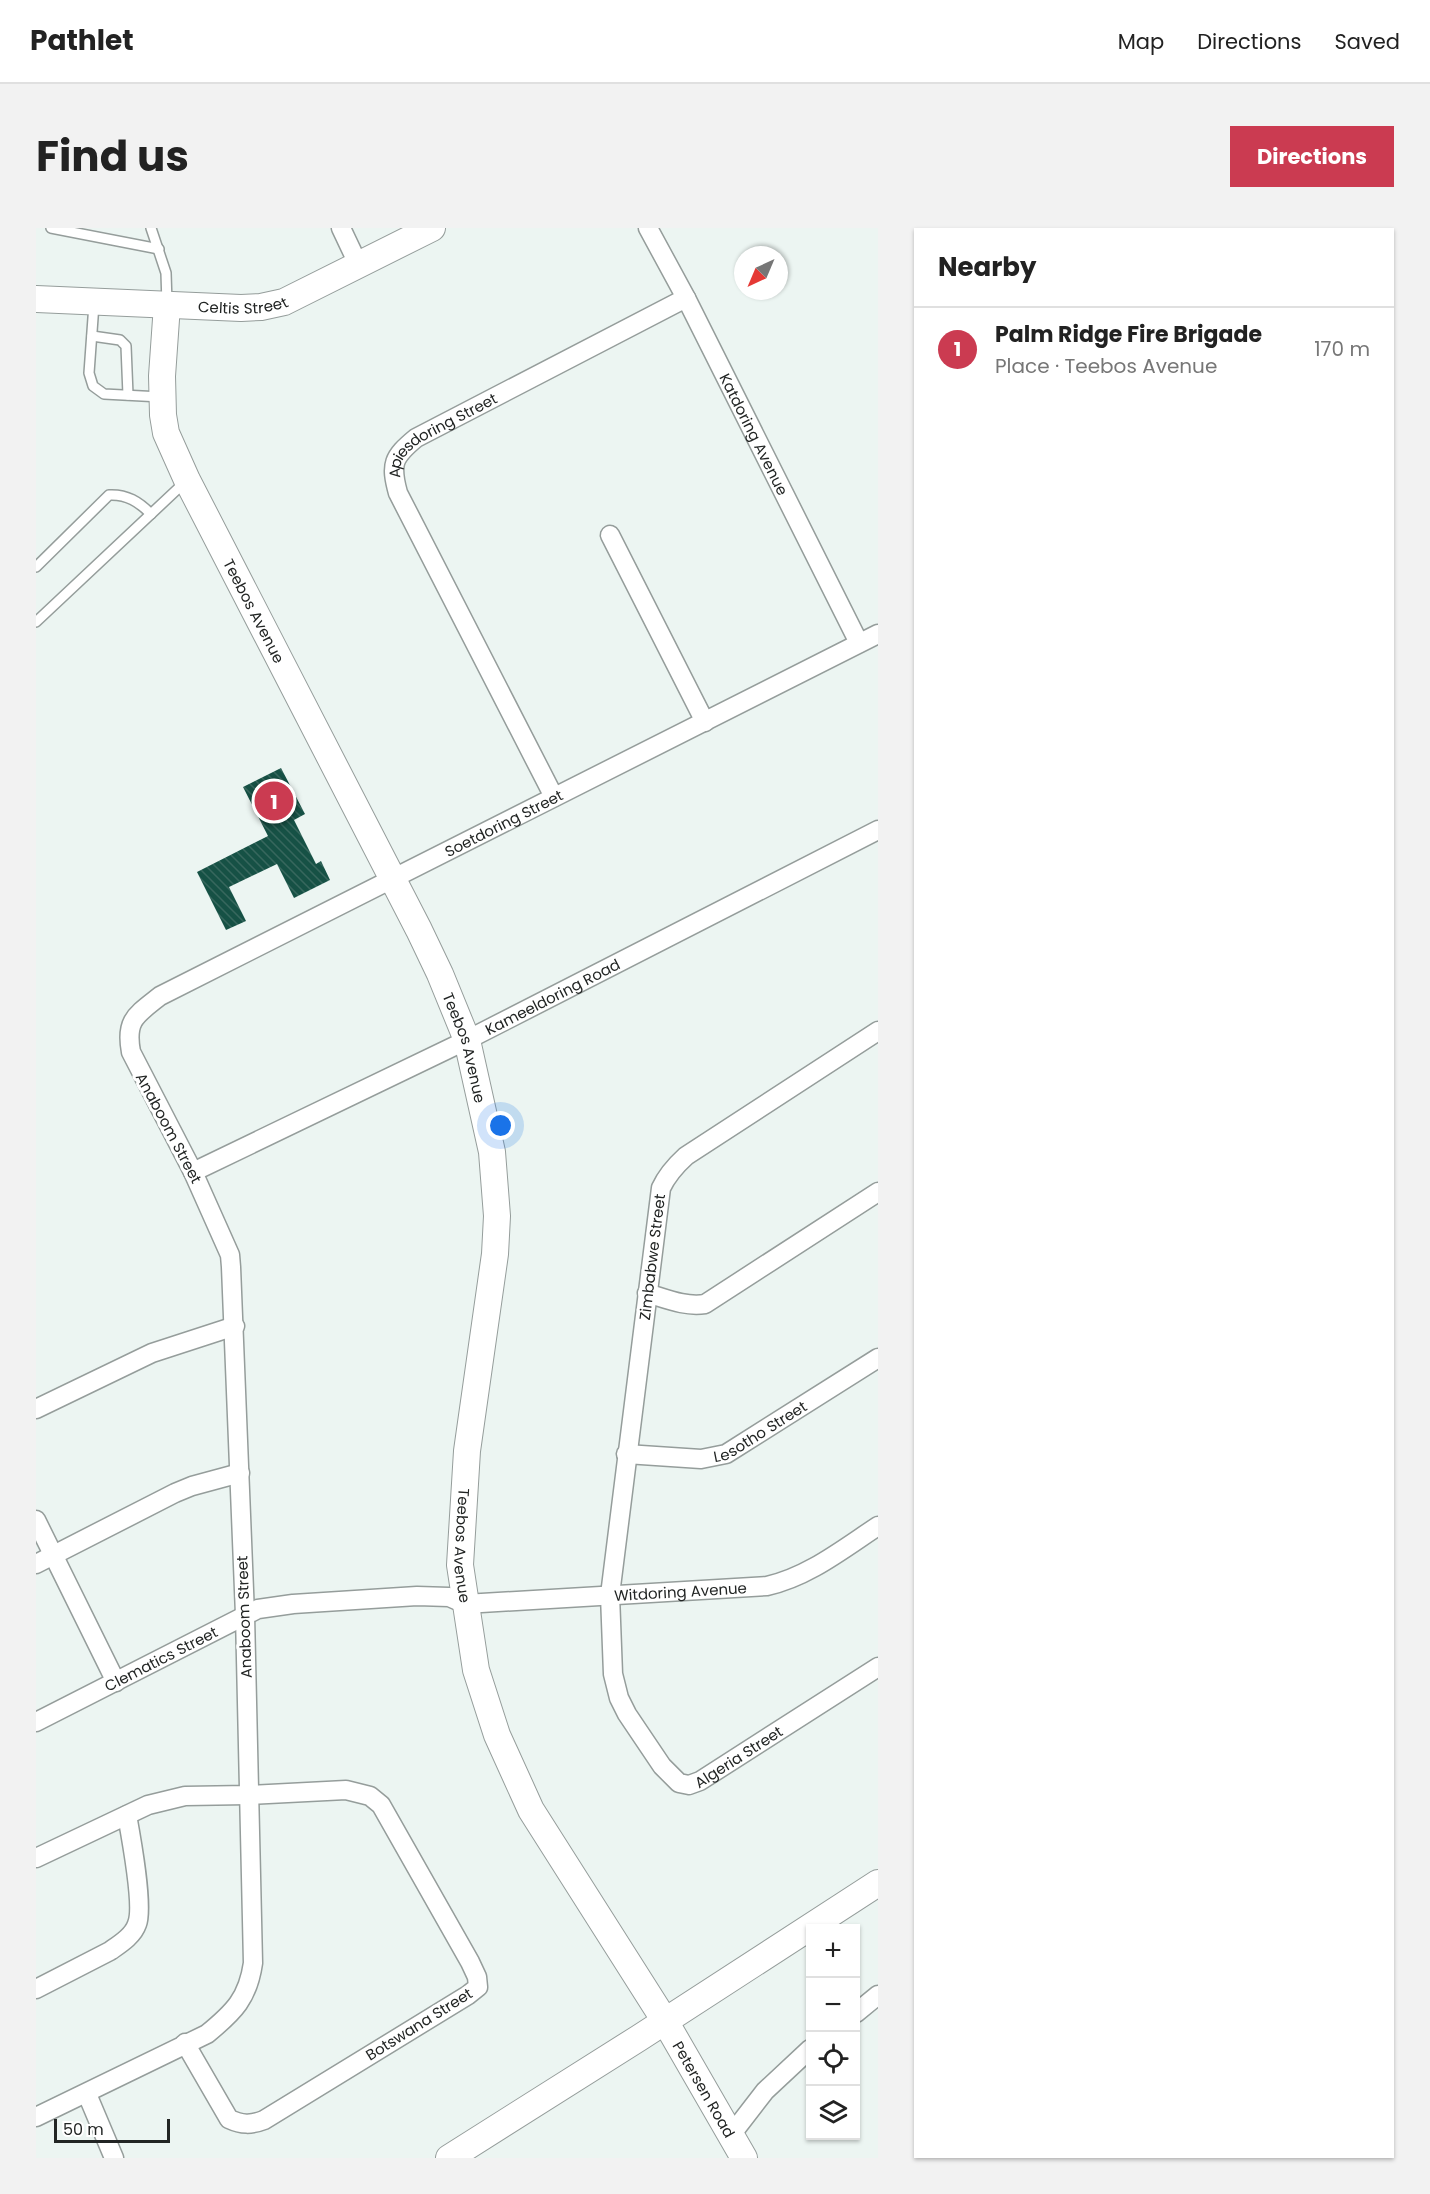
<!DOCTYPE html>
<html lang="en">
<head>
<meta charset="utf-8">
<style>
	body { margin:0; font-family:Poppins,sans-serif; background:#f2f2f2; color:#222 }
	.controls { position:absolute; right:18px; bottom:18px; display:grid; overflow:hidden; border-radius:0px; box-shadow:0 2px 4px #0004 }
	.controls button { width:54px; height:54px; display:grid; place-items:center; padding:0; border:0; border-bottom:2px solid #e0e0e0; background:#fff; color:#222; font:30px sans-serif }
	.compass { position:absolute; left:698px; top:18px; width:54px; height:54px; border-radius:50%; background:#fff; box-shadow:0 2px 4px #0004; rotate:224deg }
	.scale { position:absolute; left:18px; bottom:15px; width:116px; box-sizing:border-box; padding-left:6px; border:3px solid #222524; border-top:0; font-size:16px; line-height:21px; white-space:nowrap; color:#222524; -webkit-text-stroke:4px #fff; paint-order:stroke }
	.you { position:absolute; left:465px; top:898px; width:21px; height:21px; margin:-15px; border:4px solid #fff; border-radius:50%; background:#1a73e8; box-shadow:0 0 0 9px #1a73e833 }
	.badge { display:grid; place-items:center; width:39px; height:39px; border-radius:50%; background:#cb3b51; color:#fff; font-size:20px; font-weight:700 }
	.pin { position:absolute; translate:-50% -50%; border:3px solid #fff; box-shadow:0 2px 6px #0006 }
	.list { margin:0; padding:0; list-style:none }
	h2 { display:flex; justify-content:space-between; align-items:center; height:78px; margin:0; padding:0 24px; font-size:26px }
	h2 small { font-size:20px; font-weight:400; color:#767676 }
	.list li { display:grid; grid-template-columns:39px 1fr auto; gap:18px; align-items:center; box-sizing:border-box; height:84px; padding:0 24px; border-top:2px solid #e0e0e0 }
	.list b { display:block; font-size:22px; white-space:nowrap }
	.list p { margin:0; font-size:20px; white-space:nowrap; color:#767676 }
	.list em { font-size:20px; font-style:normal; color:#767676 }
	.icon { flex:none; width:33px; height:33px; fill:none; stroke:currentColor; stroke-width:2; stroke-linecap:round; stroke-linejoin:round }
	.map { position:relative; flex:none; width:842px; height:1930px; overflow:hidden; border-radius:0px }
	header { display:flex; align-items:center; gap:36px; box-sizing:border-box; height:84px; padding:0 30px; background:#fff; border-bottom:2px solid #e0e0e0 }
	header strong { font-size:28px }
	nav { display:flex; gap:33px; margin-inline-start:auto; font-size:21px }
	.intro { display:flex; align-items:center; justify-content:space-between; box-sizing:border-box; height:144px; padding:0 36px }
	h1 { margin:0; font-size:42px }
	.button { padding:15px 27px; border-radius:0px; background:#cb3b51; color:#fff; font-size:21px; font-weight:700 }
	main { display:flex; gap:36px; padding:0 36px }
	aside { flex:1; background:#fff; border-radius:0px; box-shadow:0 2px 4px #0004 }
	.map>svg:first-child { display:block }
	.building { fill:url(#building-back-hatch) }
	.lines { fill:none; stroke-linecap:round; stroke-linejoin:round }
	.lane-casing { stroke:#959d9b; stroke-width:12 }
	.street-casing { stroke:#959d9b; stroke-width:21 }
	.secondary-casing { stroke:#959d9b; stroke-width:28 }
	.lane { stroke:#fff; stroke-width:9 }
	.street { stroke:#fff; stroke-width:18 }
	.secondary { stroke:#fff; stroke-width:26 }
	.labels { text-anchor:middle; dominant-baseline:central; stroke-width:6; stroke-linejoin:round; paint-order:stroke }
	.street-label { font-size:15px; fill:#222524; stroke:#fff }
</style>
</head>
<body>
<header>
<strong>Pathlet</strong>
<nav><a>Map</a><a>Directions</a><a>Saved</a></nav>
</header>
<div class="intro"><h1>Find us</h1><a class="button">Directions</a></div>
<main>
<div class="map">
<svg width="842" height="1930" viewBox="0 0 842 1930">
	<defs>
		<pattern id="building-back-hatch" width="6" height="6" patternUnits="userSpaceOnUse" patternTransform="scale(1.5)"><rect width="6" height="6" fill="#165145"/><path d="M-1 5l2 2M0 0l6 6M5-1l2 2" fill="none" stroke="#37675d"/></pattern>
	</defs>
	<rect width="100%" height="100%" fill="#ecf5f2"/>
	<polygon class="building" points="245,540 269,586 258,592 280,636 285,633 294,652 258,670 241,636 193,659 210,693 190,702 161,644 232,608 207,559"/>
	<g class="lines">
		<defs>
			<g id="lane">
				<polyline points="15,0 123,21"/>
				<polyline points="115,0 130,45 131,76"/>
				<polyline points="58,76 53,145 57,158 68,166 125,169"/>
				<polyline points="56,108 84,112 90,118 92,167"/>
				<path d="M0 339 73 267C91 266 103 274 115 286"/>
				<polyline points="0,394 149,254"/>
			</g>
			<g id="street">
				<polyline points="305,0 323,38"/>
				<path id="s1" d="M612 0 650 70 823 415"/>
				<polyline points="574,307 669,494"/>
				<path id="s2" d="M518 569 362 265C354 236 357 229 380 210L650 70"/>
				<path id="s3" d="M842 803 650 928C639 938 631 947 625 960L574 1367 577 1446 583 1470 591 1486 626 1538 643 1555 653 1557 664 1553 842 1439"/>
				<path id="s4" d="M157 944 431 812 842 602"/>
				<path d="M611 1065C631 1071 649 1079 669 1076L842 964"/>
				<polyline points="0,1181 116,1125 199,1098"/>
				<path id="s5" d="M590 1226 665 1231 690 1226 842 1130"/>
				<polyline points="0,1292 80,1454"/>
				<polyline points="0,1336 139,1265 156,1258 204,1245"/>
				<path id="s6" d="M0 1494 222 1381 257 1376 381 1368 413 1369 429 1376 731 1358C772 1349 807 1321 842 1298"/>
				<path d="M0 1630 112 1577 149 1568 212 1567 310 1562 334 1568 345 1577 434 1734 441 1749 442 1759 432 1767 228 1892C215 1897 206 1897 193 1891L149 1815"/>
				<path d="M0 1761 74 1723C84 1716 97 1708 101 1696 108 1679 95 1609 91 1587"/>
				<polyline points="820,1785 842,1767"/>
				<polyline points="51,1866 78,1930"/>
				<path id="s7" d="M0 1889 171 1806C198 1784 212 1770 217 1735L209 1387 195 1039 194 1027 157 944 95 824C89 792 100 787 124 768L842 406"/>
				<polyline points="695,1907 729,1863 774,1821"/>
			</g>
			<g id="secondary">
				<path id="s8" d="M0 71 205 80 225 79 248 74 396 0"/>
				<path id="s9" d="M131 77 126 148 127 187 130 205 151 252 383 702 404 746 431 812 456 924 461 988 459 1026 431 1223 424 1337 440 1442 461 1507 495 1582 629 1793 708 1930"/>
				<polyline points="413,1930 603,1810 842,1655"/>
			</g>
		</defs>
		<use href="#lane" class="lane-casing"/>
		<use href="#street" class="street-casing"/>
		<use href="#secondary" class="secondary-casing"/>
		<use href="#lane" class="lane"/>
		<use href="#street" class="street"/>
		<use href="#secondary" class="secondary"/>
	</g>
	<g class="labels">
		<g class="street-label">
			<text stroke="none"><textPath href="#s8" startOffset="207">Celtis Street</textPath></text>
			<text stroke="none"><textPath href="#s1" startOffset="232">Katdoring Avenue</textPath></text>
			<text stroke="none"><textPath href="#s2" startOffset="426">Apiesdoring Street</textPath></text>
			<text stroke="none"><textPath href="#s9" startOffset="327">Teebos Avenue</textPath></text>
			<text stroke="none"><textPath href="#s7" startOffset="1665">Soetdoring Street</textPath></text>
			<text stroke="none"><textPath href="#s4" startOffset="400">Kameeldoring Road</textPath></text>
			<text stroke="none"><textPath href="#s9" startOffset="813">Teebos Avenue</textPath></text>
			<text transform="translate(133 900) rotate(62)">Anaboom Street</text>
			<text transform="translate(616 1029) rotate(-83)">Zimbabwe Street</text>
			<text stroke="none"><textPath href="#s5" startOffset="141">Lesotho Street</textPath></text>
			<text stroke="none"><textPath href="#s9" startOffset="1317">Teebos Avenue</textPath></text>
			<text stroke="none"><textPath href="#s6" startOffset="674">Witdoring Avenue</textPath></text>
			<text transform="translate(208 1389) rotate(-92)">Anaboom Street</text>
			<text stroke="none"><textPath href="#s6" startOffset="140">Clematics Street</textPath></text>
			<text stroke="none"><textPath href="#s3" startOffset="956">Algeria Street</textPath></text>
			<text transform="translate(383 1796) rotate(-32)">Botswana Street</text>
			<text stroke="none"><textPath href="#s9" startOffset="1922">Petersen Road</textPath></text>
		</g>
	</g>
</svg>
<div class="controls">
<button>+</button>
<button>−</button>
<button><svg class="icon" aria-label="locate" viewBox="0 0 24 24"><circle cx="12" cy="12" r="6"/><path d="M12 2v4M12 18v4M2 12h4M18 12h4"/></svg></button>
<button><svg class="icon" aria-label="layers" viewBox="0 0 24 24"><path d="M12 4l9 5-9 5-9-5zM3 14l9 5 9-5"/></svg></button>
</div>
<svg class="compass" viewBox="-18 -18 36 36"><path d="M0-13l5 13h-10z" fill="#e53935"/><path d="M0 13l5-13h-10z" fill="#767676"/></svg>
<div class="scale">50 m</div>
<div class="you"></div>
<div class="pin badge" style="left:238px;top:573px">1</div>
</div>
<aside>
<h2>Nearby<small></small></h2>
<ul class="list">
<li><span class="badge">1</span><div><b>Palm Ridge Fire Brigade</b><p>Place · Teebos Avenue</p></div><em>170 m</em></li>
</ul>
</aside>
</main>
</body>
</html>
